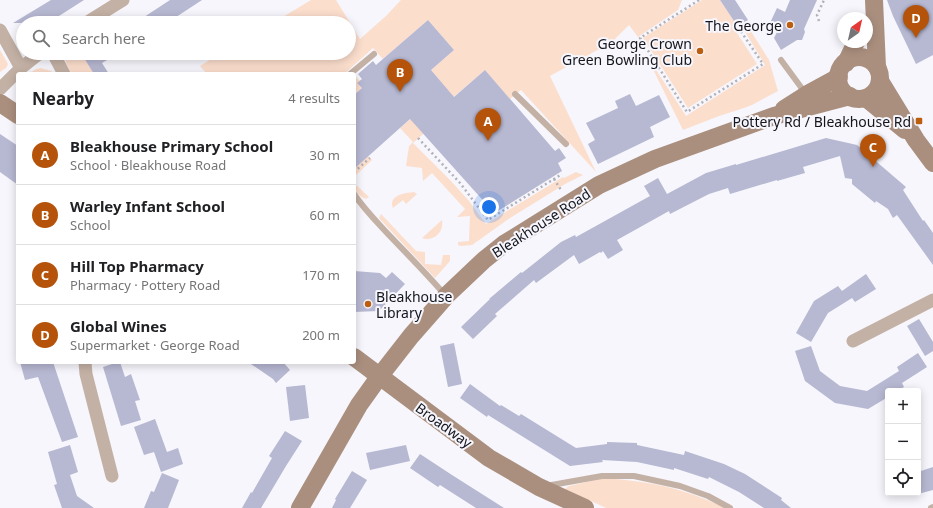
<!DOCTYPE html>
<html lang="en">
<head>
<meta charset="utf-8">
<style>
	body { margin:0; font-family:"Noto Sans",sans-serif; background:#f2f2f2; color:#202124 }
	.controls { position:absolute; right:12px; bottom:12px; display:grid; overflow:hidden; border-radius:4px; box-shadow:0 2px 10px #0003 }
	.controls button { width:36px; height:36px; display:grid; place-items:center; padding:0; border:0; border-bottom:1px solid #e0e0e0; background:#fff; color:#202124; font:20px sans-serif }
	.compass { position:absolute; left:837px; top:12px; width:36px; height:36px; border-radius:50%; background:#fff; box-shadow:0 2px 10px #0003; rotate:34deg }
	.you { position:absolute; left:489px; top:207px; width:14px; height:14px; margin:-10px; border:3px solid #fff; border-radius:50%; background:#1a73e8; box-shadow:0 0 0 6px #1a73e833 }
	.badge { display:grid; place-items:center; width:26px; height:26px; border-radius:50%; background:#b45309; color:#fff; font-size:13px; font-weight:700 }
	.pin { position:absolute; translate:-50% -33px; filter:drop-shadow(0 1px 2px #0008) }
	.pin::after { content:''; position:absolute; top:21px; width:14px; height:12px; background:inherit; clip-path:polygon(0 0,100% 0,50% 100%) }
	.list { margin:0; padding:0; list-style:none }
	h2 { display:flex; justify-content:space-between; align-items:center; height:52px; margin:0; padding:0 16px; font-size:17px }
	h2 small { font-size:13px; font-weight:400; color:#757577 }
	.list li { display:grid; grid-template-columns:26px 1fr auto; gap:12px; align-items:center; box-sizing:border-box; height:60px; padding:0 16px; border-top:1px solid #e0e0e0 }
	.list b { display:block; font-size:15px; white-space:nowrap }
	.list p { margin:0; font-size:13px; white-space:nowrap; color:#757577 }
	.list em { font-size:13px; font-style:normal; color:#757577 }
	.icon { flex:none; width:22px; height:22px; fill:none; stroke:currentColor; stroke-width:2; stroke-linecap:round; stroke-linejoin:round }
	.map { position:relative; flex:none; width:933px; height:508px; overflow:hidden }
	.search { position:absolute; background:#fff; box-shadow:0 2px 10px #0003; left:16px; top:16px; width:340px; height:44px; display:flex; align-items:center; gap:10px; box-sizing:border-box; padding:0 14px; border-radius:22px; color:#757577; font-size:15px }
	.panel { position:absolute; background:#fff; box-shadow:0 2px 10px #0003; left:16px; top:72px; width:340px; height:292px; border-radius:4px }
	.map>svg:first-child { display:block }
	.green { fill:#fcdecd }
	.building { fill:#b7b8d2 }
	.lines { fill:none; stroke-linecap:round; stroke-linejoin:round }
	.path { stroke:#b1b1b8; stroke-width:2.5; stroke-dasharray:2 3; stroke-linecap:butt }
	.lane { stroke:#c4b1a5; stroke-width:6 }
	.street { stroke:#c4b1a5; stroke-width:13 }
	.secondary { stroke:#aa8f7e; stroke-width:18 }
	.poi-dot { fill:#bc5e0f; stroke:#f6f6fc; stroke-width:1.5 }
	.labels { text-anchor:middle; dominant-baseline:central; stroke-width:4; stroke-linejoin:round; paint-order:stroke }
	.poi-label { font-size:14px; fill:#15151e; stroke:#f6f6fc; text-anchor:end }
	.street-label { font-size:14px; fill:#15151e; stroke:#f6f6fc }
</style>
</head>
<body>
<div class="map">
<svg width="933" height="508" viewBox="0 0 933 508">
	<rect width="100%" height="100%" fill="#f6f6fc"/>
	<g class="green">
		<polygon points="311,0 336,0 360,39 386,16 401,0 682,0 678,10 638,37 629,25 612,42 550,76 596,172 521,90 510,99 485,70 435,113 440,119 413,143 450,180 469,201 486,224 563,177 564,178 576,172 583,175 565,184 510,218 472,245 461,246 458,245 458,242 469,241 470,216 457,217 465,209 432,173 423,181 422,168 406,166 409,146 413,142 400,128 446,88 431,70 454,50 428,20 383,59 373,48 344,74 207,74 200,66 221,53 349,53 349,23 273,23"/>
		<polygon points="702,0 720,0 738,27 735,30 757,64 688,108 643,38"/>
		<polygon points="745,22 769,60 778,91 752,105 744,108 719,116 683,130 645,53 686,116 765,65 741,25"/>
		<polygon points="0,50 8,64 6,68 0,72"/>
		<path d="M65 53H86L94 74H72C68 67 64 61 65 53Z"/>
		<polygon points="41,68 51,71 55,74 29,74 36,69"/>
		<polygon points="354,75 360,81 357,83 362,88 354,95"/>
		<polygon points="368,156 372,160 354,177 354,167 355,168"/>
		<polygon points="354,183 369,197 366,199 362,197 354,190"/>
		<path d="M414 192 417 194 406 204 403 200 393 208C388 195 405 193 414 192Z"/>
		<polygon points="381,214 416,251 425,252 425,264 441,265 443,255 450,255 450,261 435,278 379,218"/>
		<path d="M442 220C444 232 434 242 422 238Z"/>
		<path d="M604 478C616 479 629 480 641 482 671 486 698 495 725 508H606L565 489 569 486Z"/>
	</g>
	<g class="building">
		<polygon points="51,0 84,0 48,23 13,23"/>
		<polygon points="170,0 202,0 167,23 135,23"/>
		<polygon points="720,0 735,0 748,20 738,27"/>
		<polygon points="790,0 817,0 804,29 805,32 802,40 797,40 781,50 774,38 779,28 770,23 777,8 785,12"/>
		<polygon points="887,0 933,0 933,55 916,64 893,16"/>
		<polygon points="428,20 454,50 431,70 454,97 485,70 555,151 559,148 566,158 558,163 562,171 498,211 493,203 488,206 410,119 354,169 354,95 362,88 357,83 362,79 358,74 373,61 376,65"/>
		<polygon points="81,53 119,53 102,63 109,74 94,74"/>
		<polygon points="630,94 636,106 659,95 670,117 650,127 654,137 598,164 588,144 595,140 586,123 618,108 615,101"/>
		<polygon points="0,134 18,146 18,185 0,172"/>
		<polygon points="826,138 857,145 906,187 903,190 923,221 924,220 933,233 933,265 897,215 893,218 888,209 876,201 875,203 852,184 852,179 845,178 840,156 803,167 805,173 777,181 777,180 730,194 728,188 709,194 670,214 669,211 617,240 623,250 608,259 603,251 601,253 600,252 579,264 574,255 536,283 534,280 495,314 497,316 473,339 461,327 490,299 489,299 521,272 522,273 561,242 575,235 576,237 650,196 644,186 658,178 667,194 706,173 736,164 736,165"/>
		<polygon points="354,271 380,273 386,278 392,272 405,284 379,311 354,312"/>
		<polygon points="866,274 876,289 855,302 852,298 828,313 811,342 796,333 814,301 838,286 842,291"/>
		<polygon points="919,319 933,342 933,351 925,356 907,326"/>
		<polygon points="454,343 462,384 448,387 440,346"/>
		<polygon points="811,346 820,371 840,386 867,391 899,371 897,367 918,353 927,367 902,383 904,387 897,391 888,391 888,397 868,409 835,403 805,381 795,351"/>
		<polygon points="20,362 53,362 78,437 62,442 38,377 25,380"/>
		<polygon points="118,362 120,362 125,377 131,374 140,400 135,401 141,420 121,426 103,367"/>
		<polygon points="248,362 283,362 290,370 276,383 273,379"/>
		<polygon points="470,384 500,406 501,405 519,416 521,414 576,448 607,444 607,442 637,443 637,445 684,455 685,451 724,464 745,474 782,498 781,500 791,508 764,508 739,492 709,477 708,479 674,468 674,470 637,462 602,460 603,462 570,466 488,415 487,417 460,398"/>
		<polygon points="305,385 309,418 290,421 286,387"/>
		<polygon points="155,419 167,452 178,448 183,464 161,472 154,452 144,455 134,427"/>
		<polygon points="285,431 302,441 286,466 261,508 242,508 251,492 252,493 272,458 269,456"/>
		<polygon points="70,445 78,472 70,475 77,496 94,508 62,508 54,485 57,484 48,452"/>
		<polygon points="406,445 410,461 370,470 366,453"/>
		<polygon points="420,454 452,475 504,508 476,508 440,485 438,487 410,468"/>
		<polygon points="933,467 933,490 918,494 918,472"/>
		<polygon points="352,471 367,480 350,508 332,508 336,500 335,499"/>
		<polygon points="162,473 179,480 168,508 144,508 151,491 154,492"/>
	</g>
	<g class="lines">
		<g class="path">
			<polyline points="699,0 640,38 687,112 763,64 738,27"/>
			<polyline points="819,21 817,15 824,0"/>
			<polyline points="418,138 460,183 488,220 562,174"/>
			<polyline points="354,172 370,158"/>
			<polyline points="554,179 561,190"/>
		</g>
		<g class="lane">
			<polyline points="781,60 806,94"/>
			<polyline points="350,74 374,54"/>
			<polyline points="515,94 566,144"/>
			<path d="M354 194C364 209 376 221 388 234 407 254 427 274 445 295"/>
			<polyline points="546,486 602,476 634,476 680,486 708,496 730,508"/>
			<polyline points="931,508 933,507"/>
		</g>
		<g class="street">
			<polyline points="86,23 123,0"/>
			<polyline points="0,30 21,68"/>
			<polyline points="53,53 64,74"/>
			<polyline points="0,89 21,68 40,53"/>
			<polyline points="853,341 933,300"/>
			<polyline points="85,362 86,374 112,476"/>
		</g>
		<g class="secondary">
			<polyline points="874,0 877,67"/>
			<circle cx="859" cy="78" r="21"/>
			<polyline points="846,63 856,42"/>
			<polyline points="880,81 916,140 933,163"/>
			<polyline points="866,98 905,130"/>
			<polyline points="0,103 18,115"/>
			<polyline points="784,109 806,95 839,77"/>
			<polyline points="354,357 489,458 539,487 585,508"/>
			<polyline points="300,508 359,405 379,377 411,336 447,295 484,260 504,244 599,185 655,159 774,116 850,96"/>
		</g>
	</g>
	<g class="poi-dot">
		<circle cx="790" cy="25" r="4"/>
		<circle cx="700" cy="51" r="4"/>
		<rect x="915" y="117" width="8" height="8" rx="2"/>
		<circle cx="368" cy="304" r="4"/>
	</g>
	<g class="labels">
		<g class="poi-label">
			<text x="782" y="25">The George</text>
			<text x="692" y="43">George Crown<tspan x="692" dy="16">Green Bowling Club</tspan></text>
			<text x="911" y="121">Pottery Rd / Bleakhouse Rd</text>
			<text x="376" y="296" text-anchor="start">Bleakhouse<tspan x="376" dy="16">Library</tspan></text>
		</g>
		<g class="street-label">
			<text transform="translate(541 223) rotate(-33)">Bleakhouse Road</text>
			<text transform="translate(444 425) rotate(36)">Broadway</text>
		</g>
	</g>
</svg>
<div class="controls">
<button>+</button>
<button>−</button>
<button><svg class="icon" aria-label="locate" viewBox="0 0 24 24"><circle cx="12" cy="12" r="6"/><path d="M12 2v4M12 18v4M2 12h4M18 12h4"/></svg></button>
</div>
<svg class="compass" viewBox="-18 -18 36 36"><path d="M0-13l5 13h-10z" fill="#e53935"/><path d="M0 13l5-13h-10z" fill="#757577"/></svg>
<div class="you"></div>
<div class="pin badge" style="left:488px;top:141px">A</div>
<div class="pin badge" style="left:400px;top:92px">B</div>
<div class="pin badge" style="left:873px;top:167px">C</div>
<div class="pin badge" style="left:916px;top:38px">D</div>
<div class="search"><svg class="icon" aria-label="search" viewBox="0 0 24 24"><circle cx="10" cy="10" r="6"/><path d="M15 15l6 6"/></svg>Search here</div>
<section class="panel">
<h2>Nearby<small>4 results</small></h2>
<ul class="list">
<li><span class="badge">A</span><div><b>Bleakhouse Primary School</b><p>School · Bleakhouse Road</p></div><em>30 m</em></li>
<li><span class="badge">B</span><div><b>Warley Infant School</b><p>School</p></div><em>60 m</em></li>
<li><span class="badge">C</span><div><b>Hill Top Pharmacy</b><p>Pharmacy · Pottery Road</p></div><em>170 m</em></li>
<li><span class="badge">D</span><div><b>Global Wines</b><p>Supermarket · George Road</p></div><em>200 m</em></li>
</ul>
</section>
</div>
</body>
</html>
